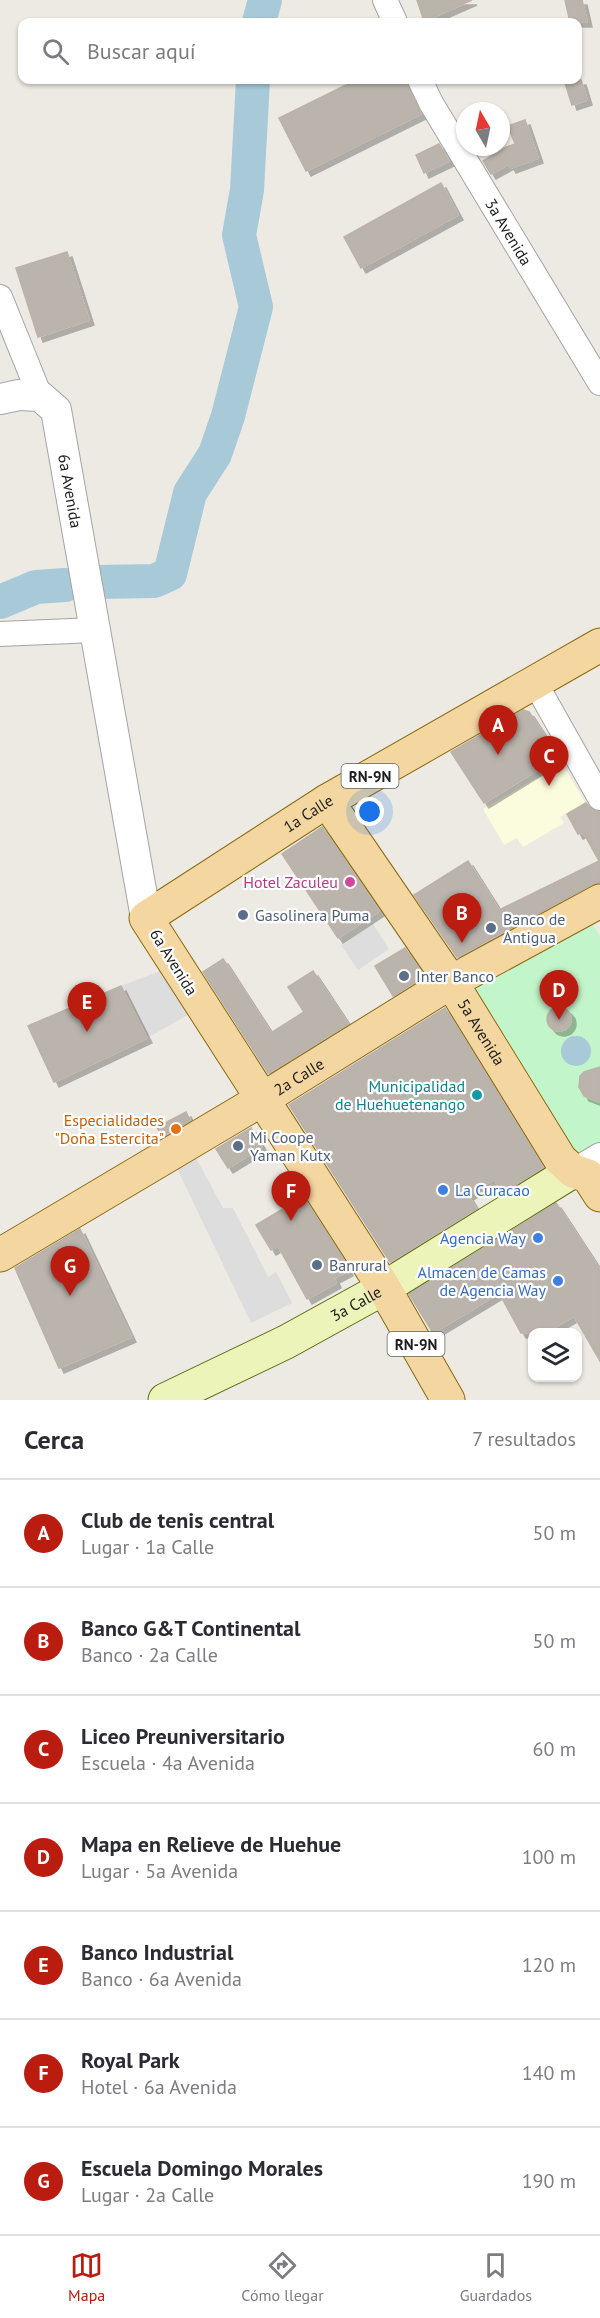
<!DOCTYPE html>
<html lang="es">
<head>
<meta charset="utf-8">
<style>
	body { margin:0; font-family:"PT Sans",sans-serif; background:#f7f7f7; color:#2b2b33 }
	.controls { position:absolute; right:18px; bottom:18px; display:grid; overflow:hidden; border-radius:12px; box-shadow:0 2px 4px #0004 }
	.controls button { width:54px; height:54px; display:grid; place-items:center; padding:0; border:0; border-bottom:2px solid #e1e1e2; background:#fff; color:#2b2b33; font:30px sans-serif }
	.compass { position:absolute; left:456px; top:102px; width:54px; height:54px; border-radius:50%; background:#fff; box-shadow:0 2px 4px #0004; rotate:351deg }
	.you { position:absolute; left:370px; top:812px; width:21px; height:21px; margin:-15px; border:4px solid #fff; border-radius:50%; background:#1a73e8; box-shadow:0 0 0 9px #1a73e833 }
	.badge { display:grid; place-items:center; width:39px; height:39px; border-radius:50%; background:#ba1c10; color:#fff; font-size:20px; font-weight:700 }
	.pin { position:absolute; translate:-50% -50px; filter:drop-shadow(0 2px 3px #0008) }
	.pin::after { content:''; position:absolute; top:32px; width:21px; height:18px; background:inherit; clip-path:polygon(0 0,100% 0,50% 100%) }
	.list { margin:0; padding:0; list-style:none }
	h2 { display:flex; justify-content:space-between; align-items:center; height:78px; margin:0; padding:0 24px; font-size:26px }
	h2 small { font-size:20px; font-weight:400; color:#7c7c81 }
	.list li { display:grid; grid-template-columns:39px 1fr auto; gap:18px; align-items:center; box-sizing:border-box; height:108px; padding:0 24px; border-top:2px solid #e1e1e2 }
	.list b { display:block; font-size:22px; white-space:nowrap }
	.list p { margin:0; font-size:20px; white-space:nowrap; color:#7c7c81 }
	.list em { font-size:20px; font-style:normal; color:#7c7c81 }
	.icon { flex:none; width:33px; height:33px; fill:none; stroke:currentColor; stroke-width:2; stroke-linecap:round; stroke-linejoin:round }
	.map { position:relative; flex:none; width:600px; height:1400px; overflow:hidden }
	.search { position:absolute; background:#fff; box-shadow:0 2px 4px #0004; left:18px; right:18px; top:18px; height:66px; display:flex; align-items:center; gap:15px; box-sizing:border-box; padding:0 21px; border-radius:12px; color:#7c7c81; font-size:22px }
	.sheet { height:834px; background:#fff }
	nav { display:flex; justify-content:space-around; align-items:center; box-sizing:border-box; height:84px; border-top:2px solid #e1e1e2; background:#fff; font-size:16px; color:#7c7c81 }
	nav a { display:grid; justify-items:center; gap:3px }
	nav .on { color:#ba1c10 }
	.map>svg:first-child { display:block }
	.education { fill:#fafcdd }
	.park { fill:#c3f5ca }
	.parking { fill:#ddd }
	.water { fill:#a7c9d8 }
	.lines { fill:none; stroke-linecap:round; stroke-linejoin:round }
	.river { stroke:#a7c9d8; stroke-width:34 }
	.building { fill:#bab4ad; stroke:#bdb2a7; stroke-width:1.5; filter:url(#shadow) }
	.minor-casing { stroke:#a4a4a4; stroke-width:26 }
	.tertiary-casing { stroke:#a4a4a4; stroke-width:32 }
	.secondary-casing { stroke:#596a0d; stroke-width:35 }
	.primary-casing { stroke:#8a690c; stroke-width:35 }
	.minor { stroke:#fff; stroke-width:24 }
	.tertiary { stroke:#fff; stroke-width:30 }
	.secondary { stroke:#edf4ba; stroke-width:33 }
	.primary { stroke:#f4d6a1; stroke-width:33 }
	.hotel-dot { fill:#d1479c; stroke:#fff; stroke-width:2 }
	.service-dot { fill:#5c6f8a; stroke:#fff; stroke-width:2 }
	.culture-dot { fill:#0f9aa8; stroke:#fff; stroke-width:2 }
	.food-dot { fill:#e8710a; stroke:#fff; stroke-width:2 }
	.shop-dot { fill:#3f7fe0; stroke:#fff; stroke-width:2 }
	.labels { text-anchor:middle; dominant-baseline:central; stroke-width:4.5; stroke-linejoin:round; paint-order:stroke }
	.shield { fill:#fff; stroke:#616161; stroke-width:1.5 }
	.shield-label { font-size:15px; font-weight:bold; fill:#1d1d1d }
	.street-label { font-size:16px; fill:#1d1d1d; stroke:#fff }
	.hotel-label { font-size:16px; fill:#b23c85; stroke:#fff; text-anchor:end }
	.service-label { font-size:16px; fill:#4e5e75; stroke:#fff; text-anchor:start }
	.culture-label { font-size:16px; fill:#0d838f; stroke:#fff; text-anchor:end }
	.food-label { font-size:16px; fill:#c56008; stroke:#fff; text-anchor:end }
	.shop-label { font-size:16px; fill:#366cbe; stroke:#fff; text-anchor:end }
</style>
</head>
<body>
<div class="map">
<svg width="600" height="1400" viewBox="0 0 600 1400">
	<defs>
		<filter id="shadow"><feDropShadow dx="5" dy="5" stdDeviation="0" flood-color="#0004"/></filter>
	</defs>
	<rect width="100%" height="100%" fill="#edeae3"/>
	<polygon class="education" points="557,755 585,802 560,817 564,823 523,847 517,838 504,845 483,809 549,771 544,763"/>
	<polygon class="park" points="590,919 600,937 600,1152 576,1165 462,992"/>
	<g class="parking">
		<polygon points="373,924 389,949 358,970 341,945"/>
		<polygon points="160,971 188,1015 147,1038 121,986"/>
		<polygon points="193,1152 223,1208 233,1208 268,1277 276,1272 292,1303 251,1323 174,1162"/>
	</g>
	<circle class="water" cx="576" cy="1051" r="15"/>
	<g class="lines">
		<g class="river">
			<polyline points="259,22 265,0"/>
			<polyline points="97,582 154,581 170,574 190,493 215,454 228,416 256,307 239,235 247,190 253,80"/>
			<polyline points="0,602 36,587 65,585"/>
		</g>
	</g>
	<g class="building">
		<polygon points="417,0 472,0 424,21"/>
		<polygon points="565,0 582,0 587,22 570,22"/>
		<polygon points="356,80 406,80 421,114 306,171 279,118"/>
		<polygon points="564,80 581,80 587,100 572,105"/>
		<polygon points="525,120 538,158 511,168 509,164 491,174 483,161 504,148 515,144 508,126"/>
		<polygon points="439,144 449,161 424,173 416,155"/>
		<polygon points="441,183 458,215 361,268 344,237"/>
		<polygon points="67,252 89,320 38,337 16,268"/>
		<polygon points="523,710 529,712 553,749 534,761 539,769 484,803 451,752"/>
		<polygon points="586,803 592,810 600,812 600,882 591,885 457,957 414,895 468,861 499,910 599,861 583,832 578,834 567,814"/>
		<polygon points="322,827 379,911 338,938 282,854"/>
		<polygon points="405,948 424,976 393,996 375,966"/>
		<polygon points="223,959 271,1033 304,1012 288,987 313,971 348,1024 268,1073 203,972"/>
		<polygon points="121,986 147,1038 54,1082 28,1026"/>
		<circle cx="559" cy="1019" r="12"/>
		<polygon points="445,1008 543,1167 502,1193 494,1179 468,1195 476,1209 390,1262 289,1105"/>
		<polygon points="600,1067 600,1102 584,1096 579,1087 580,1076 584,1072"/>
		<polygon points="186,1112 190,1120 162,1137 157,1127"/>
		<polygon points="251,1128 262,1147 228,1168 216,1149"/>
		<polygon points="303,1197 343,1258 348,1271 334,1278 336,1283 307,1299 278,1246 271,1250 256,1225"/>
		<polygon points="556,1203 600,1270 600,1361 574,1316 546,1332 521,1333 499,1293 433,1333 409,1294"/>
		<polygon points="80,1229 131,1337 59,1368 15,1268"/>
	</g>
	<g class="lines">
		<defs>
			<g id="minor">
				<polyline points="385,0 395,22"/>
				<path id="s1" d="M420 80 431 103 600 383"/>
				<polyline points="0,297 40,396"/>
				<polyline points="0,634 95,630"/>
				<polyline points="534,681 600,798"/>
				<polyline points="573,1171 600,1155"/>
			</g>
			<g id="tertiary">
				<path id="s2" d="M0 399 19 395 40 396 56 410 146 918"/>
			</g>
			<g id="secondary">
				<path id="s3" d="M165 1400 286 1342 384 1288 573 1171"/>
			</g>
			<g id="primary">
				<path id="s4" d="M327 801 451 982 560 1159 573 1171 588 1176 600 1195"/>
				<path id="s5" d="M0 1255 261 1100 451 982 600 901"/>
				<path id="s6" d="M448 1400 384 1288 146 918 327 801 600 645"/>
			</g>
		</defs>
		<use href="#minor" class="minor-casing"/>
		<use href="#tertiary" class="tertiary-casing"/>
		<use href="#secondary" class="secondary-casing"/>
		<use href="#primary" class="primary-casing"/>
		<use href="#minor" class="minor"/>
		<use href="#tertiary" class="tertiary"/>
		<use href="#secondary" class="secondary"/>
		<use href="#primary" class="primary"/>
	</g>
	<circle class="hotel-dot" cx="350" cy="882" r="6"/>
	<g class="service-dot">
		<circle cx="243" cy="915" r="6"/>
		<circle cx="491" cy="928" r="6"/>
		<circle cx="404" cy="976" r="6"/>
		<circle cx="238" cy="1146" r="6"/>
		<circle cx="317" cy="1265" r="6"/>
	</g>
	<circle class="culture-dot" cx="477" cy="1095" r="6"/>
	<circle class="food-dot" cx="176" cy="1129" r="6"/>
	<g class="shop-dot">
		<circle cx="443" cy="1190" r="6"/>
		<circle cx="538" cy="1238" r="6"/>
		<circle cx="558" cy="1281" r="6"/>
	</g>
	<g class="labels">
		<g class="shield">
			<rect x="341.5" y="764" width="57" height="24" rx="4.5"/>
			<rect x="387.5" y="1332" width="57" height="24" rx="4.5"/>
		</g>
		<g class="shield-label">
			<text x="370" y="776">RN-9N</text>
			<text x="416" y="1344">RN-9N</text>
		</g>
		<g class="street-label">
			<text stroke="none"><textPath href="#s1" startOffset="176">3a Avenida</textPath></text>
			<text stroke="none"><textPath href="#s2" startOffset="144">6a Avenida</textPath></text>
			<text stroke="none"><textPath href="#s6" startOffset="762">1a Calle</textPath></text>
			<text transform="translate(174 962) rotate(58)">6a Avenida</text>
			<text stroke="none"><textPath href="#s4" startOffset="278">5a Avenida</textPath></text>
			<text stroke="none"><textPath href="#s5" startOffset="348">2a Calle</textPath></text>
			<text stroke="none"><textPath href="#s3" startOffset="214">3a Calle</textPath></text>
		</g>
		<g class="hotel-label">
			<text x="338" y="882">Hotel Zaculeu</text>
		</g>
		<g class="service-label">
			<text x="255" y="915">Gasolinera Puma</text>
			<text x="503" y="919">Banco de<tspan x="503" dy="18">Antigua</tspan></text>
			<text x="416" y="976">Inter Banco</text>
			<text x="250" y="1137">Mi Coope<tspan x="250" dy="18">Yaman Kutx</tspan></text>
			<text x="329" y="1265">Banrural</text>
		</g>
		<g class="culture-label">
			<text x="465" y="1086">Municipalidad<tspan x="465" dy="18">de Huehuetenango</tspan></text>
		</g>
		<g class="food-label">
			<text x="164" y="1120">Especialidades<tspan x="164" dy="18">"Doña Estercita"</tspan></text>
		</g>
		<g class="shop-label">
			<text x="455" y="1190" text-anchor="start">La Curacao</text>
			<text x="526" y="1238">Agencia Way</text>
			<text x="546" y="1272">Almacen de Camas<tspan x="546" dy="18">de Agencia Way</tspan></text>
		</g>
	</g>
</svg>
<div class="controls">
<button><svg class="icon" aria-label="layers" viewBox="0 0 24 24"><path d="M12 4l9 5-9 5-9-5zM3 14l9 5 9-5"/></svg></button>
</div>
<svg class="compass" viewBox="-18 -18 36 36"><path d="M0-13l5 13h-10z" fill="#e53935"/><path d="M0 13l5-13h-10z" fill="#7c7c81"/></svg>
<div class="you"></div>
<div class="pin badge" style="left:498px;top:755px">A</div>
<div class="pin badge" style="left:462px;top:943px">B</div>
<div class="pin badge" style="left:549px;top:786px">C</div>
<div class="pin badge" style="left:559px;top:1020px">D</div>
<div class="pin badge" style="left:87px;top:1032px">E</div>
<div class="pin badge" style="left:291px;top:1221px">F</div>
<div class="pin badge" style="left:70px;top:1296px">G</div>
<div class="search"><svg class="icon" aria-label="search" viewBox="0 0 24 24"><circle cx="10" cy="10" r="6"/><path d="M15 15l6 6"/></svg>Buscar aquí</div>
</div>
<section class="sheet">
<h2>Cerca<small>7 resultados</small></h2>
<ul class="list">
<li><span class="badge">A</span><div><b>Club de tenis central</b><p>Lugar · 1a Calle</p></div><em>50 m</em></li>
<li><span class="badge">B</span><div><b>Banco G&amp;T Continental</b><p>Banco · 2a Calle</p></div><em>50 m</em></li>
<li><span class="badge">C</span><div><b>Liceo Preuniversitario</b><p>Escuela · 4a Avenida</p></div><em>60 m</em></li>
<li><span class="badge">D</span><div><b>Mapa en Relieve de Huehue</b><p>Lugar · 5a Avenida</p></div><em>100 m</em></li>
<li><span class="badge">E</span><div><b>Banco Industrial</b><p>Banco · 6a Avenida</p></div><em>120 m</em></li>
<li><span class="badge">F</span><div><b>Royal Park</b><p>Hotel · 6a Avenida</p></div><em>140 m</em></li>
<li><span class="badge">G</span><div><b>Escuela Domingo Morales</b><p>Lugar · 2a Calle</p></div><em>190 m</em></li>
</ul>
</section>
<nav>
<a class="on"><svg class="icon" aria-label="map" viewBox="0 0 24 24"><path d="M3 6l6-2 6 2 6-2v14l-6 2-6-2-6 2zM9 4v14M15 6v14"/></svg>Mapa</a>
<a><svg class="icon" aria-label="directions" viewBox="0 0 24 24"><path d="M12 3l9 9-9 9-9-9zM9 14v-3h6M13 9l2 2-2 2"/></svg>Cómo llegar</a>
<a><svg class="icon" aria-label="saved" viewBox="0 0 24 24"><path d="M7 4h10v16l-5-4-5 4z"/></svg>Guardados</a>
</nav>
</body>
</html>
